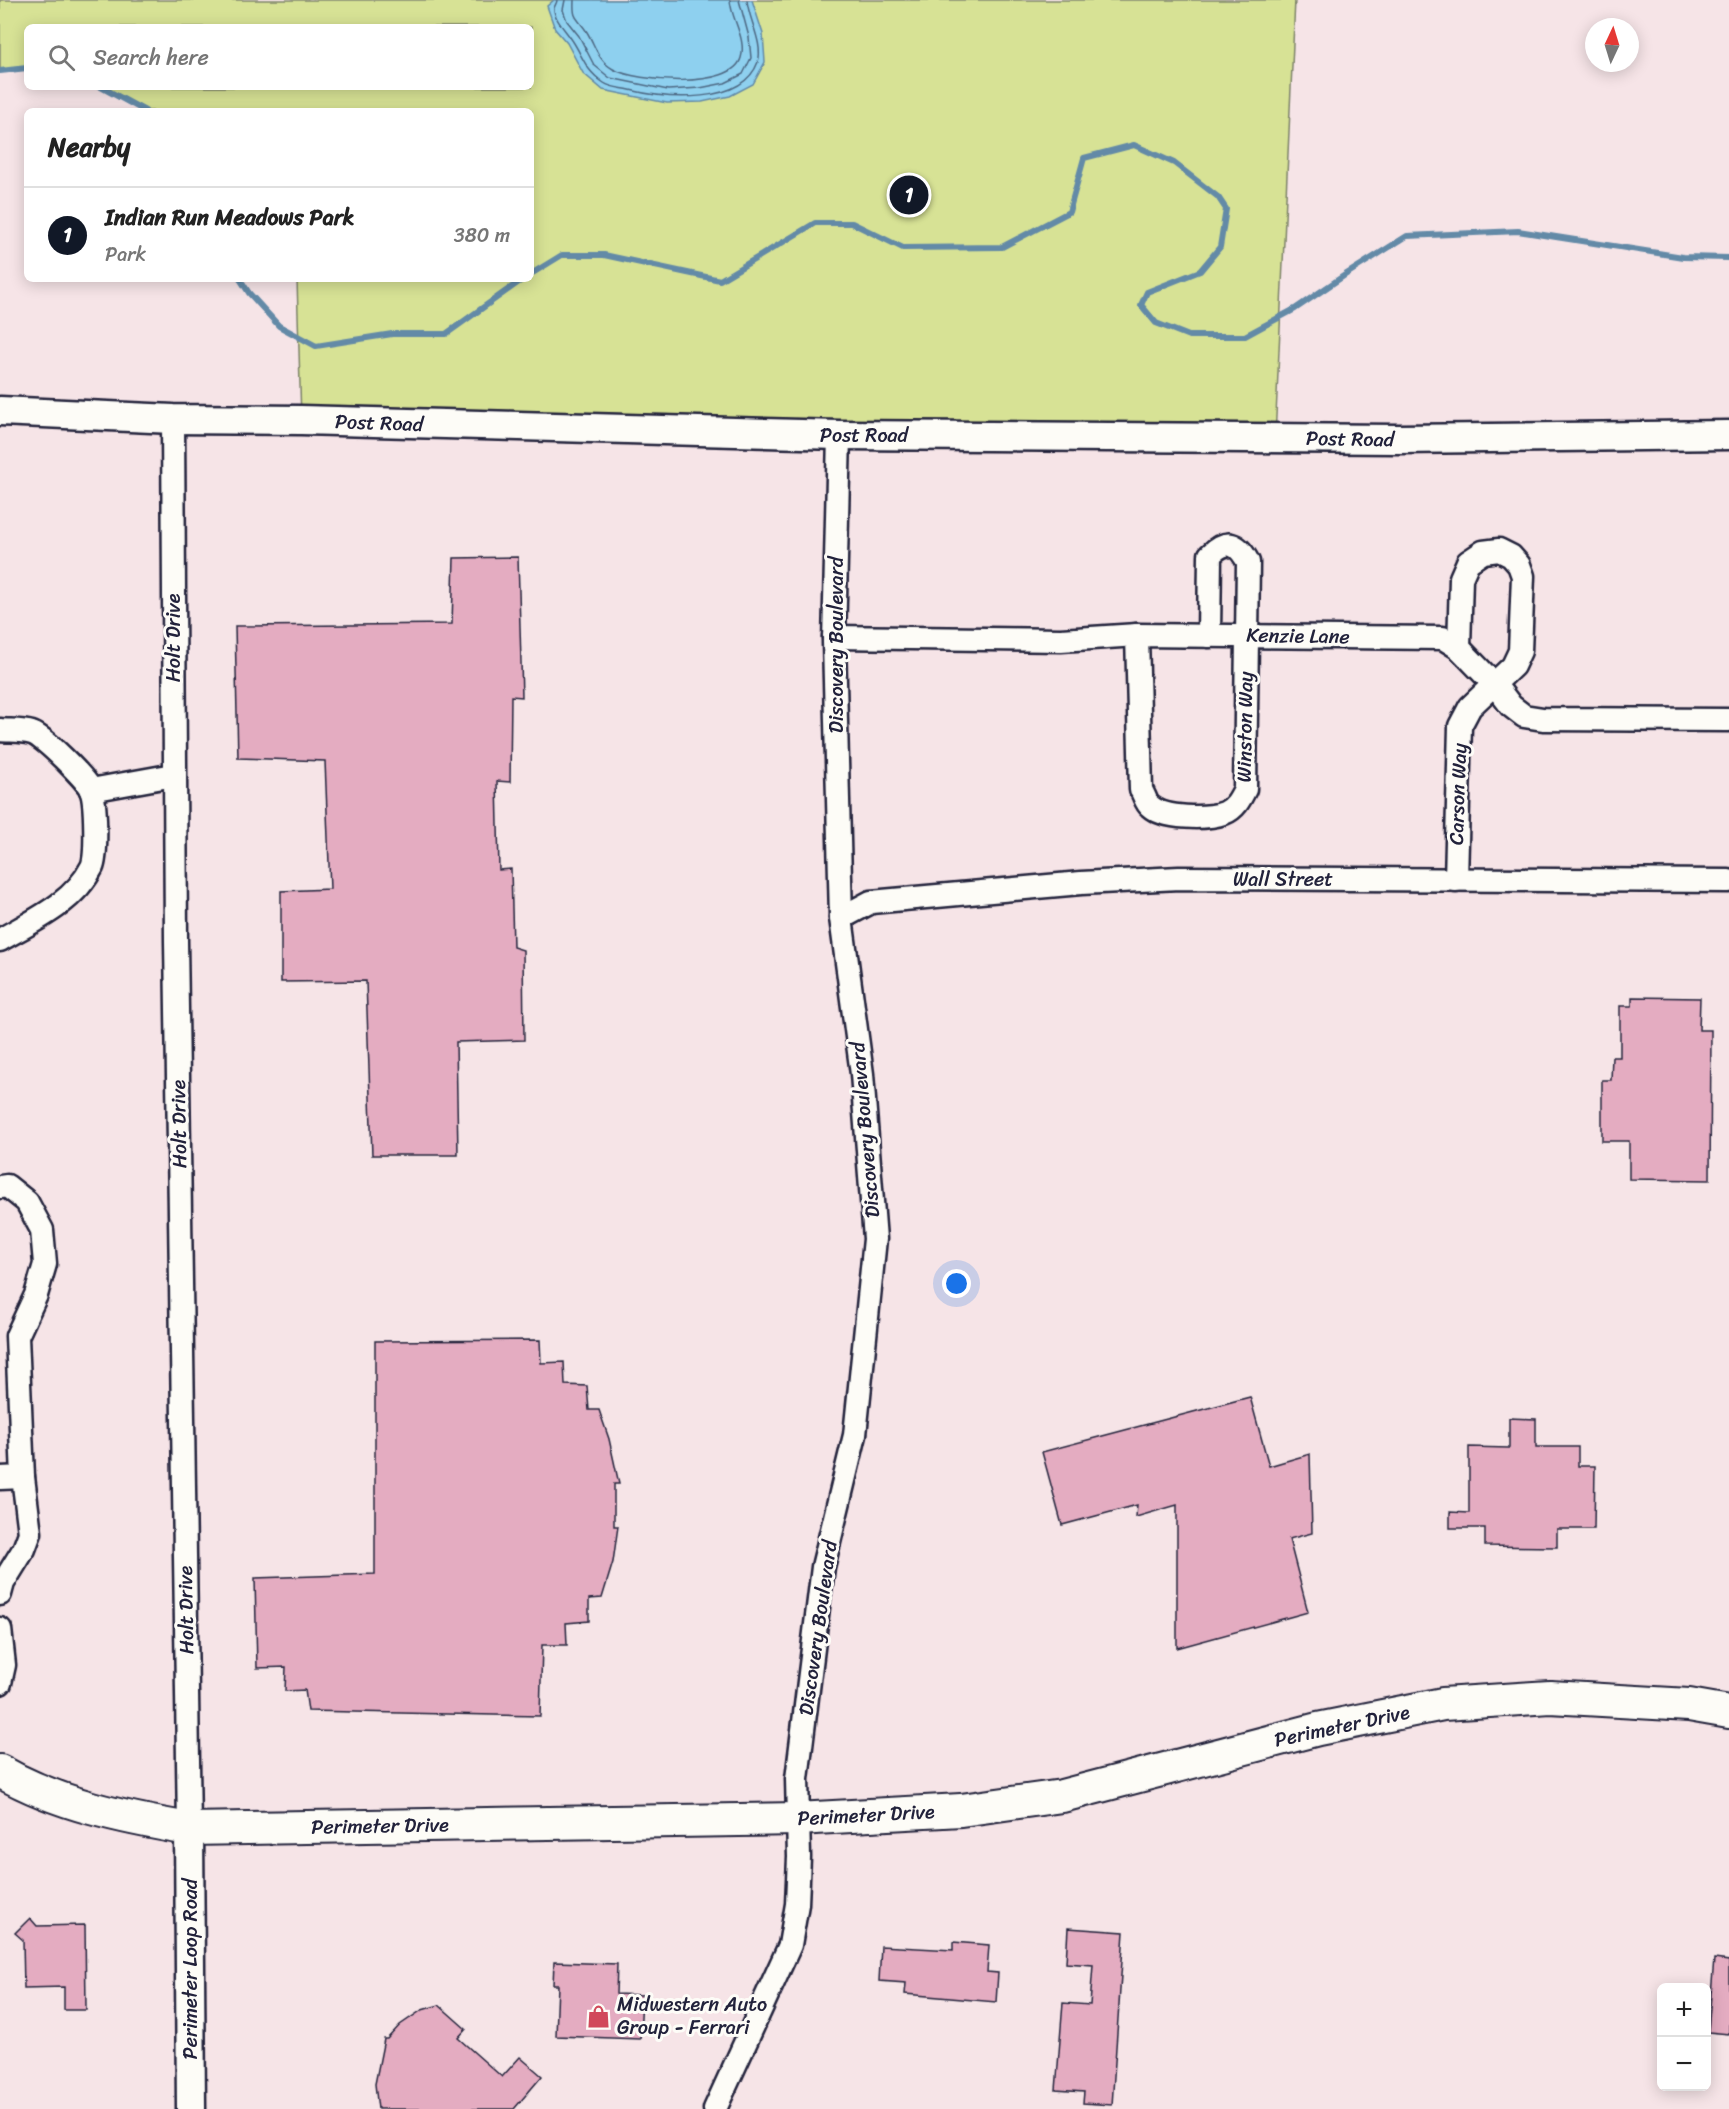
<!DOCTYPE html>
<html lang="en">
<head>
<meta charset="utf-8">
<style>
	body { margin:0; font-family:Sriracha,sans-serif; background:#f2f2f2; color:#222 }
	.controls { position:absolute; right:18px; bottom:18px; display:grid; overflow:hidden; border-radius:9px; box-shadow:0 3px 15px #0003 }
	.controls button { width:54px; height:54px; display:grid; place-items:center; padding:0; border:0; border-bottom:2px solid #e0e0e0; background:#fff; color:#222; font:30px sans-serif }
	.compass { position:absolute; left:1585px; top:18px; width:54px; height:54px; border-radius:50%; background:#fff; box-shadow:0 3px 15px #0003; rotate:4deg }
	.you { position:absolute; left:957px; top:1284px; width:21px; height:21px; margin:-15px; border:4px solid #fff; border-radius:50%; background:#1a73e8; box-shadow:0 0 0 9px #1a73e833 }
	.badge { display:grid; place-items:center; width:39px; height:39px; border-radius:50%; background:#111827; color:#fff; font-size:20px; font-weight:700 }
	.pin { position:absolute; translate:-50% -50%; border:3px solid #fff; box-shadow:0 2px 6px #0006 }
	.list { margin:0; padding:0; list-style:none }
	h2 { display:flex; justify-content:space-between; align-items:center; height:78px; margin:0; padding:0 24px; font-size:26px }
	h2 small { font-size:20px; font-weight:400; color:#767676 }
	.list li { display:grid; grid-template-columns:39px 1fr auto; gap:18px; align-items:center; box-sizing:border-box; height:96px; padding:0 24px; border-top:2px solid #e0e0e0 }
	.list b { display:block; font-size:22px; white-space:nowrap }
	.list p { margin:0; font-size:20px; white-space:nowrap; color:#767676 }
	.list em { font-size:20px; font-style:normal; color:#767676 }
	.icon { flex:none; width:33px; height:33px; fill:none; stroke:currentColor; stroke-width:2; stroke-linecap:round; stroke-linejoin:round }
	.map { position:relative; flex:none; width:1729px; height:2109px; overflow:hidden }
	.search { position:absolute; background:#fff; box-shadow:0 3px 15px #0003; left:24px; top:24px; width:510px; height:66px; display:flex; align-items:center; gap:15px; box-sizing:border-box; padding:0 21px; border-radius:9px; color:#767676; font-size:22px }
	.panel { position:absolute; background:#fff; box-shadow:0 3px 15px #0003; left:24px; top:108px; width:510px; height:174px; border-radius:9px }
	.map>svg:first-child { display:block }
	.green { fill:#d7e295; stroke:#7c8268; stroke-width:1.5 }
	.water { fill:#8ed0ef; stroke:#638aa7; stroke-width:1.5 }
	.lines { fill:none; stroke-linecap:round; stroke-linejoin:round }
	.shore { stroke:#4d6883; stroke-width:1.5 }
	.stream { stroke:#638aa7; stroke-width:6 }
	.building { fill:#e4acc1; stroke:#22223b; stroke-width:1.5 }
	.minor-casing { stroke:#22223b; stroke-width:27 }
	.tertiary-casing { stroke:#22223b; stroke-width:33 }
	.secondary-casing { stroke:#22223b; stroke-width:36 }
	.minor { stroke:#fdfcf7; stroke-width:22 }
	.tertiary { stroke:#fdfcf7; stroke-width:28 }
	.secondary { stroke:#fdfcf7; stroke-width:32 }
	.labels { text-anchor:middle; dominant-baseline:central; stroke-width:6; stroke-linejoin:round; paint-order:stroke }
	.street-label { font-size:20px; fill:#22223b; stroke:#fdfcf7 }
	.poi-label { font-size:20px; fill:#22223b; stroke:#fdfcf7; text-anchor:start }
</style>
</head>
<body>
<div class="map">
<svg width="1729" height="2109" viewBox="0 0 1729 2109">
	<rect width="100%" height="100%" fill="#f6e4e7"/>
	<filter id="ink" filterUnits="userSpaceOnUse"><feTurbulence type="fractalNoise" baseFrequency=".0167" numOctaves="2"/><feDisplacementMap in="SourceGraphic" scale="12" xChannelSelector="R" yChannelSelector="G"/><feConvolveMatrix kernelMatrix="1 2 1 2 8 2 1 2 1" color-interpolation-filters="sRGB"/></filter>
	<g filter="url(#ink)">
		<polygon class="green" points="0,0 1295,0 1275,438 301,420 297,279 531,279 531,111 145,111 101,87 531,87 531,27 27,27 27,68 0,71"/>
		<polygon class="water" points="554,0 752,0 763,34 765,62 753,84 730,96 702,102 667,103 603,90 583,73 567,43 555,29 547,6"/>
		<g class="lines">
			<g class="shore">
				<path d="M557 0C557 3 555 5 554 8 553 18 567 32 572 40 584 58 584 69 604 83 611 88 622 88 630 90 666 99 742 106 758 62 764 44 748 18 747 0"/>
				<polyline points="565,0 563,10 567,21 579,36 594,65 610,78 668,90 700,88 725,83 743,74 751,58 749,37 739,0"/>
				<path d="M574 0C573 21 577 16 587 32 595 45 598 61 613 69 636 82 732 90 741 58 747 39 731 19 730 0"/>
			</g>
			<g class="stream">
				<polyline points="0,71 27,68"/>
				<polyline points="101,87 145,111"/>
				<polyline points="531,274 562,255 604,255 720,280 815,223 852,223 903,248 1002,247 1069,212 1084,158 1134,145 1174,163 1218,197 1226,209 1220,247 1200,271 1147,292 1141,305 1156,323 1189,336 1245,336 1295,309 1345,275 1407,236 1518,231 1683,257 1729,258"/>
				<polyline points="240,279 249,293 279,326 316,346 392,334 446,334 523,279"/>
			</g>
		</g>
		<g class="building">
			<polygon points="518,557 522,697 511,696 510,782 497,781 499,870 511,869 513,947 523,950 524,1040 456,1042 458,1155 372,1155 366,981 281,982 281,891 330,889 325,761 238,758 235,626 452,624 454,558"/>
			<polygon points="1632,997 1700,998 1699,1030 1711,1030 1710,1180 1629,1179 1629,1141 1602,1141 1602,1080 1611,1080 1612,1057 1620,1057 1620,1006 1632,1006"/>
			<polygon points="540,1340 541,1363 564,1362 565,1385 587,1386 589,1410 599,1410 609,1439 619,1484 614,1484 614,1526 618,1526 613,1562 602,1598 589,1599 589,1621 566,1623 567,1645 542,1645 540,1716 308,1711 305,1690 285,1691 286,1667 257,1668 255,1578 375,1574 375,1341"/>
			<polygon points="1250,1397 1269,1466 1310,1454 1312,1533 1289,1539 1308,1612 1177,1648 1177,1505 1136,1517 1137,1505 1062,1525 1042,1452"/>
			<polygon points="1509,1418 1536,1419 1536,1447 1578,1447 1578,1466 1595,1466 1594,1529 1557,1529 1557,1547 1485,1546 1485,1528 1450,1528 1450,1512 1469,1513 1469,1447 1509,1448"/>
			<polygon points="30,1918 37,1926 85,1925 86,2010 64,2010 64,1987 24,1988 23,1940 15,1933"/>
			<polygon points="1068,1928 1124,1932 1112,2105 1083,2103 1084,2092 1056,2090 1063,2003 1090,2005 1093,1965 1066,1963"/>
			<polygon points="953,1942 989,1945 987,1972 998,1973 996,2002 905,1994 906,1983 879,1981 881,1946 953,1950"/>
			<polygon points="1714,1959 1729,1961 1729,2034 1708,2032"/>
			<polygon points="554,1962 617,1964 616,1994 642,1995 640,2039 556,2036 558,1985 553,1985"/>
			<polygon points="439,2005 466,2029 458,2038 502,2077 520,2057 542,2076 514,2109 378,2109 375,2084 384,2039 387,2039 400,2025 422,2010"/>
		</g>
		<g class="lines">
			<defs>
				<g id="minor">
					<polyline points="173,419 176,941 189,1829"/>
					<path d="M1137 635 1141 790C1144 794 1146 803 1150 806 1164 819 1207 819 1224 813 1235 809 1240 799 1245 789L1248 562C1238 543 1227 538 1210 555L1209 636"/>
					<polyline points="834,637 1061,640 1137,635 1443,638 1459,648 1495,685 1511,706 1524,716 1543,719 1729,720"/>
					<path d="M0 730C10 731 22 730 32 733 42 735 87 780 91 790 96 801 97 856 92 867 74 903 33 921 0 940"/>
					<polyline points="91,790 174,775"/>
					<polyline points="1456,880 1460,726 1470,707 1513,666 1520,651 1523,576 1519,565 1511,556 1499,550 1483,552 1468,562 1461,578 1459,648"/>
					<polyline points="841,918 871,902 1081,883 1179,878 1729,881"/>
					<polyline points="0,1187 7,1186 27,1202 42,1230 45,1264 36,1295 17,1336 23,1477 30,1533 24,1549 3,1583 0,1594"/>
					<polyline points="0,1478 23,1477"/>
					<polyline points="0,1629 4,1665 0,1683"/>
					<polyline points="715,2109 790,1945 797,1904 799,1857 797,1779 823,1567 855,1435 875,1239 862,1074 841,918 834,642 839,435"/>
				</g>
				<g id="tertiary">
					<polyline points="0,411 173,419 301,420 839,435 1399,439 1729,435"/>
					<polyline points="189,1829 191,2109"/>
				</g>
				<path id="secondary" d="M0 1771C57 1804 125 1818 189 1829L797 1819 961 1810 1062 1796 1318 1729 1443 1704 1550 1697 1689 1705 1729 1712"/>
			</defs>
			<use href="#minor" class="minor-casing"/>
			<use href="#tertiary" class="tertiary-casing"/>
			<use href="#secondary" class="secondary-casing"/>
			<use href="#minor" class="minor"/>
			<use href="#tertiary" class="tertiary"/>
			<use href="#secondary" class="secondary"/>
		</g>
	</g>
	<defs>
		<symbol id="shop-bare" viewBox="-9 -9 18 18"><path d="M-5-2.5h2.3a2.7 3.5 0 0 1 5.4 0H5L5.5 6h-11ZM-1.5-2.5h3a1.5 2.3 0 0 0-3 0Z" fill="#d1495b" stroke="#fdfcf7" stroke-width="2.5" paint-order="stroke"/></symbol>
	</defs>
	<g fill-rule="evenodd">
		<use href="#shop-bare" x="582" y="2000" width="33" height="33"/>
	</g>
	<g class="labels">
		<g class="street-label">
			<text transform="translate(379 423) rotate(2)">Post Road</text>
			<text x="864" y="435">Post Road</text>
			<text transform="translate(1350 439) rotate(1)">Post Road</text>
			<text transform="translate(1298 636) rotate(1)">Kenzie Lane</text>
			<text transform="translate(173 638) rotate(-90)">Holt Drive</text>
			<text transform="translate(836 645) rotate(-90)">Discovery Boulevard</text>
			<text transform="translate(1245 727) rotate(-89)">Winston Way</text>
			<text transform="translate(1458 794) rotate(-88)">Carson Way</text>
			<text x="1283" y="879">Wall Street</text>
			<text transform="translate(179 1124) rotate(-91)">Holt Drive</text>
			<text transform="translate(865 1130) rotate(-95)">Discovery Boulevard</text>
			<text transform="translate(186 1610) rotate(-91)">Holt Drive</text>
			<text transform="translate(818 1628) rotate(-82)">Discovery Boulevard</text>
			<text transform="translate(1342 1726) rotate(-12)">Perimeter Drive</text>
			<text transform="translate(866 1815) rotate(-3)">Perimeter Drive</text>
			<text transform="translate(380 1826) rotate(-1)">Perimeter Drive</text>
			<text transform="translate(190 1969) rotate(-90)">Perimeter Loop Road</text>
		</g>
		<g class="poi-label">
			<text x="617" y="2004">Midwestern Auto<tspan x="617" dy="23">Group - Ferrari</tspan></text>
		</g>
	</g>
</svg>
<div class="controls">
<button>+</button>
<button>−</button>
</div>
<svg class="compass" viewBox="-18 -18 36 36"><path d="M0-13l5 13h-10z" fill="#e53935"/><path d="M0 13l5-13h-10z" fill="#767676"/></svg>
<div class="you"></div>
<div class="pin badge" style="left:909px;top:195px">1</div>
<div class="search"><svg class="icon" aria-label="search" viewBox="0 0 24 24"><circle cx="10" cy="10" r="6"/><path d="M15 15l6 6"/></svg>Search here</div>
<section class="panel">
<h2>Nearby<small></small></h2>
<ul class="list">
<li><span class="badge">1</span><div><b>Indian Run Meadows Park</b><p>Park</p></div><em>380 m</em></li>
</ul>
</section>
</div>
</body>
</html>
